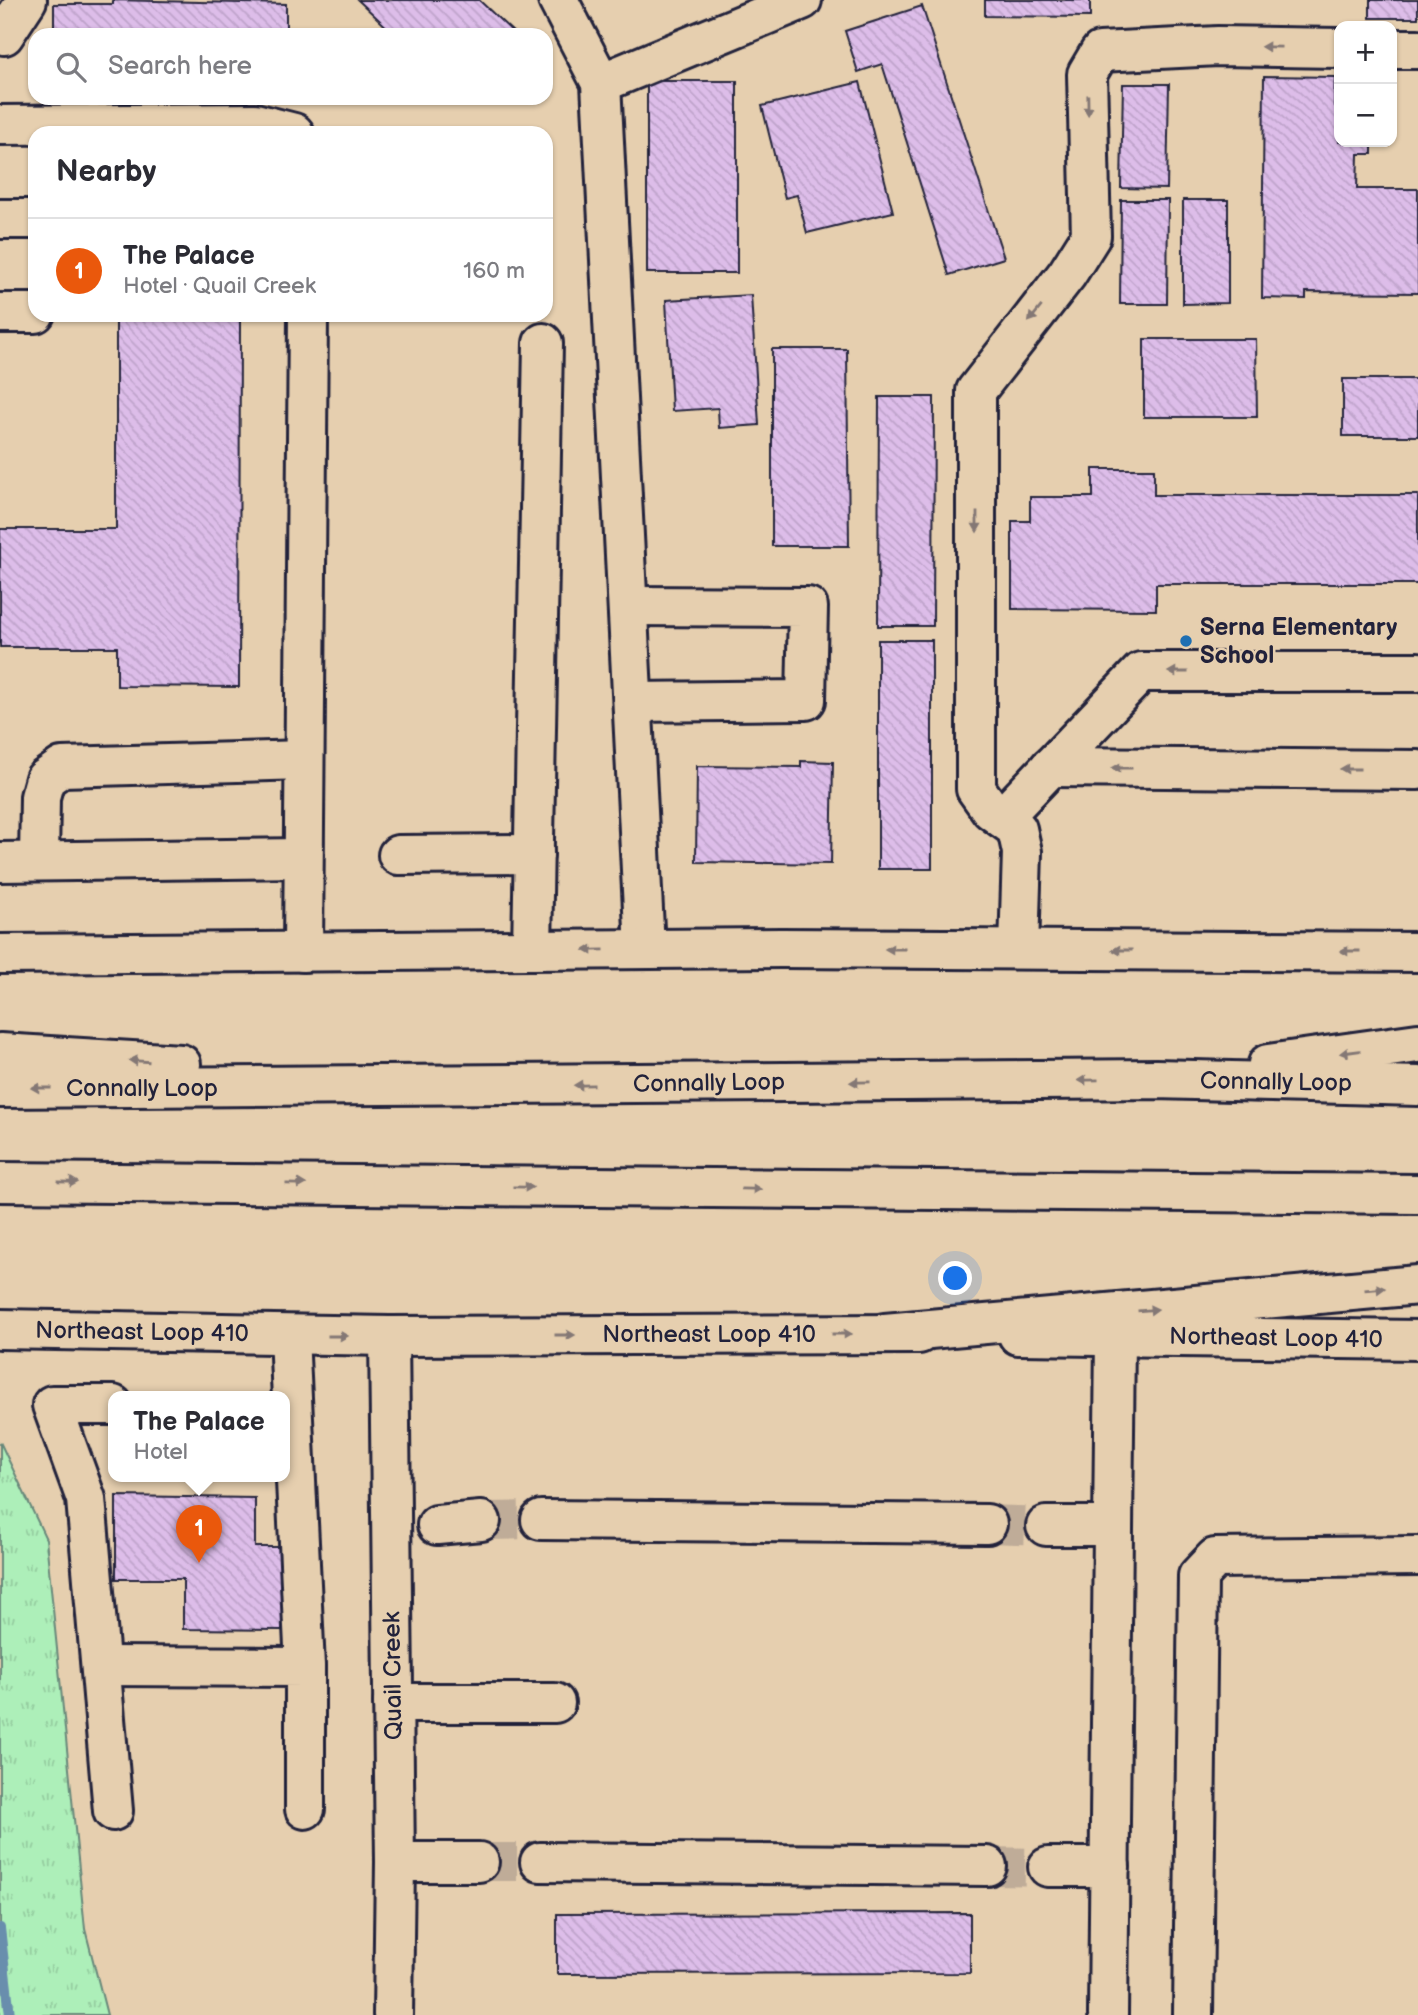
<!DOCTYPE html>
<html lang="en">
<head>
<meta charset="utf-8">
<style>
	body { margin:0; font-family:"Balsamiq Sans",sans-serif; background:#f7f7f7; color:#2b2b33 }
	.controls { position:absolute; right:21px; top:21px; display:grid; overflow:hidden; border-radius:14px; box-shadow:0 2px 5px #0004 }
	.controls button { width:63px; height:63px; display:grid; place-items:center; padding:0; border:0; border-bottom:2px solid #e1e1e2; background:#fff; color:#2b2b33; font:35px sans-serif }
	.you { position:absolute; left:956px; top:1279px; width:24px; height:24px; margin:-18px; border:5px solid #fff; border-radius:50%; background:#1a73e8; box-shadow:0 0 0 10px #1a73e833 }
	.badge { display:grid; place-items:center; width:46px; height:46px; border-radius:50%; background:#ea580c; color:#fff; font-size:23px; font-weight:700 }
	.pin { position:absolute; translate:-50% -58px; filter:drop-shadow(0 2px 4px #0008) }
	.pin::after { content:''; position:absolute; top:37px; width:24px; height:21px; background:inherit; clip-path:polygon(0 0,100% 0,50% 100%) }
	.popup { position:absolute; left:108px; top:1391px; width:182px; height:91px; box-sizing:border-box; display:grid; place-content:center; border-radius:14px; background:#fff; filter:drop-shadow(0 2px 5px #0005); font-size:23px; white-space:nowrap; color:#7c7c81 }
	.popup b { font-size:26px; color:#2b2b33 }
	.popup::after { content:''; position:absolute; left:50%; top:100%; margin-left:-14px; border:14px solid transparent; border-top-color:#fff }
	.list { margin:0; padding:0; list-style:none }
	h2 { display:flex; justify-content:space-between; align-items:center; height:91px; margin:0; padding:0 28px; font-size:30px }
	h2 small { font-size:23px; font-weight:400; color:#7c7c81 }
	.list li { display:grid; grid-template-columns:46px 1fr auto; gap:21px; align-items:center; box-sizing:border-box; height:105px; padding:0 28px; border-top:2px solid #e1e1e2 }
	.list b { display:block; font-size:26px; white-space:nowrap }
	.list p { margin:0; font-size:23px; white-space:nowrap; color:#7c7c81 }
	.list em { font-size:23px; font-style:normal; color:#7c7c81 }
	.icon { flex:none; width:38px; height:38px; fill:none; stroke:currentColor; stroke-width:2; stroke-linecap:round; stroke-linejoin:round }
	.map { position:relative; flex:none; width:1418px; height:2015px; overflow:hidden }
	.search { position:absolute; background:#fff; box-shadow:0 2px 5px #0004; left:28px; top:28px; width:525px; height:77px; display:flex; align-items:center; gap:18px; box-sizing:border-box; padding:0 24px; border-radius:21px; color:#7c7c81; font-size:26px }
	.panel { position:absolute; background:#fff; box-shadow:0 2px 5px #0004; left:28px; top:126px; width:525px; height:196px; border-radius:21px }
	.map>svg:first-child { display:block }
	.grass { fill:url(#grass-tufts); stroke:#68887a; stroke-width:2 }
	.lines { fill:none; stroke-linecap:round; stroke-linejoin:round }
	.stream { stroke:#698ead; stroke-width:10 }
	.building { fill:url(#building-back-hatch); stroke:#22223b; stroke-width:2 }
	.minor-tunnel { stroke:#bfac98; stroke-width:38; stroke-dasharray:38 19; stroke-linecap:butt }
	.minor-casing { stroke:#22223b; stroke-width:44 }
	.major-casing { stroke:#22223b; stroke-width:44 }
	.highway-casing { stroke:#22223b; stroke-width:44 }
	.minor { stroke:#e6cfaf; stroke-width:38 }
	.major { stroke:#e6cfaf; stroke-width:38 }
	.highway { stroke:#e6cfaf; stroke-width:38 }
	.oneway { fill:#847875 }
	.poi-dot { fill:#1f6fb2; stroke:#e6cfaf; stroke-width:2.5 }
	.labels { text-anchor:middle; dominant-baseline:central; stroke-width:5; stroke-linejoin:round; paint-order:stroke }
	.poi-label { font-size:24px; font-weight:bold; fill:#22223b; stroke:#e6cfaf; text-anchor:start }
	.street-label { font-size:24px; fill:#22223b; stroke:#e6cfaf }
</style>
</head>
<body>
<div class="map">
<svg width="1418" height="2015" viewBox="0 0 1418 2015">
	<defs>
		<pattern id="grass-tufts" width="24" height="20" patternUnits="userSpaceOnUse" patternTransform="scale(1.75)"><rect width="24" height="20" fill="#adefb9"/><path d="M3 7l-1-3M5 7V3M7 7l1-3M15 17l-1-3M17 17v-4M19 17l1-3" fill="none" stroke="#95cda0"/></pattern>
		<pattern id="building-back-hatch" width="6" height="6" patternUnits="userSpaceOnUse" patternTransform="scale(1.75)"><rect width="6" height="6" fill="#ddbde9"/><path d="M-1 5l2 2M0 0l6 6M5-1l2 2" fill="none" stroke="#bda2c9"/></pattern>
	</defs>
	<rect width="100%" height="100%" fill="#e6cfaf"/>
	<filter id="ink" filterUnits="userSpaceOnUse"><feTurbulence type="fractalNoise" baseFrequency=".0143" numOctaves="2"/><feDisplacementMap in="SourceGraphic" scale="14" xChannelSelector="R" yChannelSelector="G"/><feConvolveMatrix kernelMatrix="1 2 1 2 8 2 1 2 1" color-interpolation-filters="sRGB"/></filter>
	<g filter="url(#ink)">
		<polygon class="grass" points="0,1442 46,1539 85,1929 107,2015 0,2015"/>
		<g class="lines">
			<polyline class="stream" points="0,1928 10,2015"/>
		</g>
		<g class="building">
			<polygon points="113,0 286,4 286,35 54,35 54,4 113,4"/>
			<polygon points="358,0 479,0 516,35 395,35"/>
			<polygon points="985,0 1090,0 1090,17 985,16"/>
			<rect x="1370" y="0" width="48" height="18"/>
			<polygon points="922,6 1004,258 949,275 882,64 858,72 845,31"/>
			<polygon points="1264,76 1335,77 1334,106 1339,106 1339,142 1372,142 1372,154 1358,154 1357,189 1418,189 1418,293 1306,292 1306,299 1262,298"/>
			<rect x="647" y="81" width="90" height="192"/>
			<polygon points="860,82 893,212 807,233 797,195 785,198 762,106"/>
			<polygon points="1123,84 1169,84 1167,189 1121,188"/>
			<polygon points="1121,200 1168,200 1167,304 1120,304"/>
			<polygon points="1183,200 1228,200 1228,303 1183,304"/>
			<polygon points="751,295 759,425 719,428 718,408 672,411 666,300"/>
			<polygon points="116,315 240,315 239,687 117,686 117,647 0,647 0,529 116,529"/>
			<polygon points="1144,339 1256,339 1257,417 1144,417"/>
			<polygon points="772,349 847,349 849,546 772,546"/>
			<rect x="1343" y="379" width="75" height="57"/>
			<polygon points="879,397 934,397 933,626 878,626"/>
			<polygon points="1093,469 1154,469 1154,495 1418,495 1418,584 1156,584 1156,610 1012,609 1012,521 1030,521 1030,497 1093,497"/>
			<rect x="878" y="640" width="54" height="229"/>
			<polygon points="801,761 833,762 831,864 696,862 697,766 801,767"/>
			<polygon points="116,1496 255,1498 255,1547 283,1547 282,1630 183,1629 183,1579 116,1579"/>
			<polygon points="970,1913 970,1973 557,1974 557,1914"/>
		</g>
		<g class="lines">
			<g class="minor-tunnel">
				<polyline points="481,1521 541,1520"/>
				<polyline points="987,1524 1046,1526"/>
				<polyline points="479,1862 540,1862"/>
				<polyline points="987,1866 1048,1867"/>
			</g>
			<defs>
				<g id="minor">
					<polyline points="558,0 601,83 645,949"/>
					<polyline points="0,34 4,35 27,0"/>
					<polyline points="1392,49 1418,49"/>
					<polyline points="601,83 802,0"/>
					<polyline points="0,125 255,123 294,133"/>
					<polyline points="0,219 35,219"/>
					<polyline points="0,313 35,313"/>
					<polyline points="629,606 808,607 806,700 633,702"/>
					<polyline points="1050,767 1418,770"/>
					<polyline points="1002,818 1141,672 1418,672"/>
					<polyline points="398,855 534,854"/>
					<polyline points="39,861 40,797 45,779 62,767 304,760"/>
					<polyline points="0,862 303,858"/>
					<polyline points="1019,949 1022,852 1017,829 991,810 976,789 976,391 1067,274 1091,236 1087,74 1100,52 1218,46 1339,48"/>
					<polyline points="532,950 543,343"/>
					<polyline points="303,952 308,315"/>
					<polyline points="289,1336 305,1667"/>
					<polyline points="389,1336 395,1862 393,2015"/>
					<polyline points="113,1405 52,1405 86,1499 113,1811"/>
					<polyline points="541,1520 987,1524"/>
					<polyline points="437,1525 481,1521"/>
					<polyline points="1046,1526 1113,1526"/>
					<polyline points="101,1666 305,1667 305,1809"/>
					<polyline points="393,1703 555,1703"/>
					<polyline points="395,1862 479,1862"/>
					<polyline points="540,1862 987,1866"/>
					<polyline points="1048,1867 1110,1867"/>
					<polyline points="1108,2015 1115,1336"/>
					<polyline points="1193,2015 1198,1576 1215,1558 1418,1556"/>
				</g>
				<g id="major">
					<polyline points="0,954 781,948 1418,952"/>
					<polyline points="0,1329 389,1336 919,1334"/>
					<polyline points="1018,1335 1418,1340"/>
				</g>
				<g id="highway">
					<polyline points="0,1053 181,1064"/>
					<polyline points="1268,1064 1418,1043"/>
					<polyline points="0,1088 1156,1079 1418,1086"/>
					<polyline points="0,1182 1418,1194"/>
					<polyline points="885,1333 1418,1285"/>
				</g>
			</defs>
			<use href="#minor" class="minor-casing"/>
			<use href="#major" class="major-casing"/>
			<use href="#highway" class="highway-casing"/>
			<use href="#minor" class="minor"/>
			<use href="#major" class="major"/>
			<use href="#highway" class="highway"/>
		</g>
		<defs><path id="oneway-solid" d="M-6-.8H1V-3.2L6.5 0L1 3.2V.8H-6Z" transform="scale(1.75)"/></defs>
		<g class="oneway">
			<use href="#oneway-solid" transform="translate(1271 47) rotate(-179)"/>
			<use href="#oneway-solid" transform="translate(1088 105) rotate(89)"/>
			<use href="#oneway-solid" transform="translate(1035 314) rotate(129)"/>
			<use href="#oneway-solid" transform="translate(977 522) rotate(90)"/>
			<use href="#oneway-solid" transform="translate(1178 672) rotate(-180)"/>
			<use href="#oneway-solid" transform="translate(1122 768) rotate(-180)"/>
			<use href="#oneway-solid" transform="translate(1350 769) rotate(-180)"/>
			<use href="#oneway-solid" transform="translate(895 949) rotate(-180)"/>
			<use href="#oneway-solid" transform="translate(594 950) rotate(179)"/>
			<use href="#oneway-solid" transform="translate(1122 950) rotate(-180)"/>
			<use href="#oneway-solid" transform="translate(1350 951) rotate(-180)"/>
			<use href="#oneway-solid" transform="translate(1350 1052) rotate(172)"/>
			<use href="#oneway-solid" transform="translate(139 1061) rotate(-176)"/>
			<use href="#oneway-solid" transform="translate(1088 1080) rotate(179)"/>
			<use href="#oneway-solid" transform="translate(860 1082) rotate(179)"/>
			<use href="#oneway-solid" transform="translate(584 1085) rotate(179)"/>
			<use href="#oneway-solid" transform="translate(41 1088) rotate(180)"/>
			<use href="#oneway-solid" transform="translate(68 1182) rotate(1)"/>
			<use href="#oneway-solid" transform="translate(296 1184) rotate(1)"/>
			<use href="#oneway-solid" transform="translate(523 1187) rotate(1)"/>
			<use href="#oneway-solid" transform="translate(751 1189) rotate(1)"/>
			<use href="#oneway-solid" transform="translate(1375 1289) rotate(-5)"/>
			<use href="#oneway-solid" transform="translate(1148 1310) rotate(-5)"/>
			<use href="#oneway-solid" transform="translate(842 1334)"/>
			<use href="#oneway-solid" transform="translate(565 1335)"/>
			<use href="#oneway-solid" transform="translate(338 1336)"/>
		</g>
	</g>
	<circle class="poi-dot" cx="1186" cy="641" r="7"/>
	<g class="labels">
		<g class="poi-label">
			<text x="1200" y="627">Serna Elementary<tspan x="1200" dy="28">School</tspan></text>
		</g>
		<g class="street-label">
			<text transform="translate(1276 1082) rotate(1)">Connally Loop</text>
			<text transform="translate(709 1083) rotate(-1)">Connally Loop</text>
			<text x="142" y="1088">Connally Loop</text>
			<text transform="translate(142 1332) rotate(1)">Northeast Loop 410</text>
			<text x="709" y="1334">Northeast Loop 410</text>
			<text transform="translate(1276 1338) rotate(1)">Northeast Loop 410</text>
			<text transform="translate(393 1676) rotate(-91)">Quail Creek</text>
		</g>
	</g>
</svg>
<div class="controls">
<button>+</button>
<button>−</button>
</div>
<div class="you"></div>
<div class="pin badge" style="left:199px;top:1563px">1</div>
<div class="popup"><b>The Palace</b>Hotel</div>
<div class="search"><svg class="icon" aria-label="search" viewBox="0 0 24 24"><circle cx="10" cy="10" r="6"/><path d="M15 15l6 6"/></svg>Search here</div>
<section class="panel">
<h2>Nearby<small></small></h2>
<ul class="list">
<li><span class="badge">1</span><div><b>The Palace</b><p>Hotel · Quail Creek</p></div><em>160 m</em></li>
</ul>
</section>
</div>
</body>
</html>
